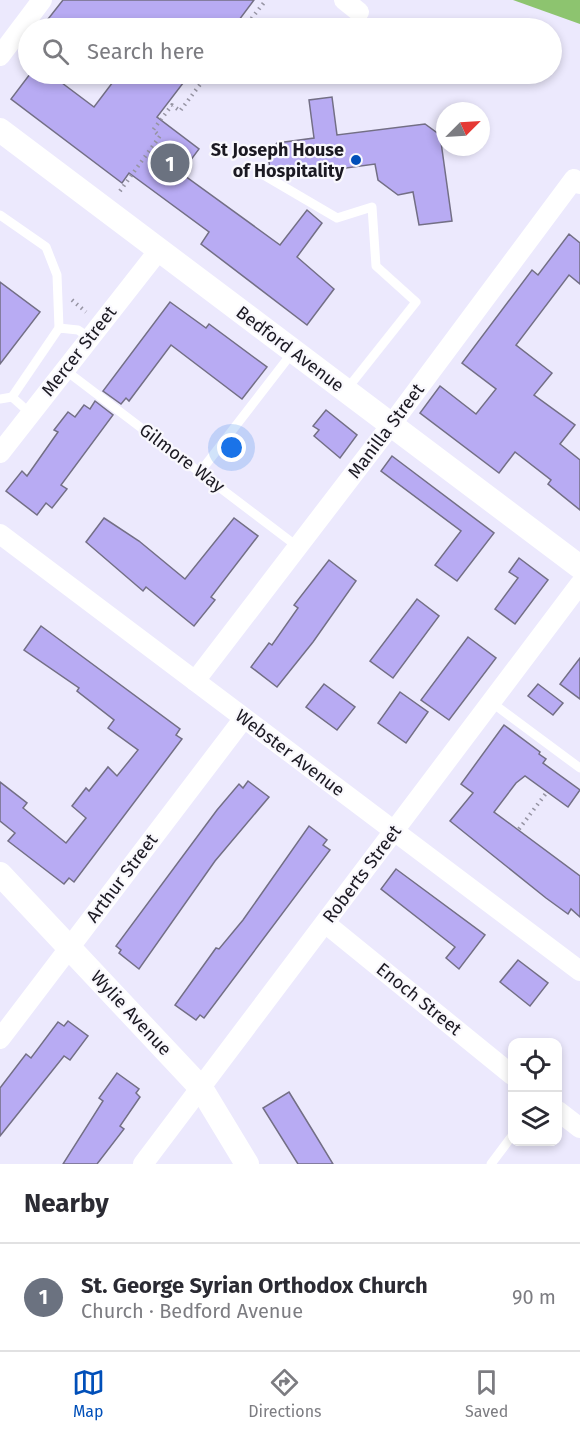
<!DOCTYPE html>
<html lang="en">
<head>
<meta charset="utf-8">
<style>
	body { margin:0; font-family:"Fira Sans",sans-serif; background:#f2f2f3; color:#2b2b33 }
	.controls { position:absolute; right:18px; bottom:18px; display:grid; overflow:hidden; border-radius:12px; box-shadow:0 3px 9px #0003 }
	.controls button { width:54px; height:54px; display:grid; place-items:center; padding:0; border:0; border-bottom:2px solid #e1e1e2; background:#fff; color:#2b2b33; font:30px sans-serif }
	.compass { position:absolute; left:436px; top:102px; width:54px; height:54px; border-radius:50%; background:#fff; box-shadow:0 3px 9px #0003; rotate:66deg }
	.you { position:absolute; left:232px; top:448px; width:21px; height:21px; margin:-15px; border:4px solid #fff; border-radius:50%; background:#1a73e8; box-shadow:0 0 0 9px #1a73e833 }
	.badge { display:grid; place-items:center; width:39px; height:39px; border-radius:50%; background:#004fb9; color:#fff; font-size:20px; font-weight:700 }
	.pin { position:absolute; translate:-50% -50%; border:3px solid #fff; box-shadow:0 2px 6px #0006 }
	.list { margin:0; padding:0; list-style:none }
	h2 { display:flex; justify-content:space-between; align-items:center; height:78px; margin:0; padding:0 24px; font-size:26px }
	h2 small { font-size:20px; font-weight:400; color:#7c7c81 }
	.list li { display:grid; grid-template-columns:39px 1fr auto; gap:18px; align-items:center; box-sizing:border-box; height:108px; padding:0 24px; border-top:2px solid #e1e1e2 }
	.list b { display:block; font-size:22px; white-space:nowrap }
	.list p { margin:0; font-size:20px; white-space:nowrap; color:#7c7c81 }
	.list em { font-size:20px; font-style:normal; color:#7c7c81 }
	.icon { flex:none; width:33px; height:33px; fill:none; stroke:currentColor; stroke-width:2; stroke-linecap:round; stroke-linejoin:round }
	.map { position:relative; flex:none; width:580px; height:1164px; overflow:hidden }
	.search { position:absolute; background:#fff; box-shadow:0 3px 9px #0003; left:18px; right:18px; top:18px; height:66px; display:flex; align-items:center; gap:15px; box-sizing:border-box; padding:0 21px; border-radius:33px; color:#7c7c81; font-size:22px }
	.sheet { height:186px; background:#fff }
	nav { display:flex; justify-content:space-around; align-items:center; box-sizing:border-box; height:84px; border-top:2px solid #e1e1e2; background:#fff; font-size:16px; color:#7c7c81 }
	nav a { display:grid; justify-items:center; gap:3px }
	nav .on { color:#004fb9 }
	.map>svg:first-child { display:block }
	.forest { fill:#8dc46f }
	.building { fill:#b8abf3; stroke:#736f85; stroke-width:1.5 }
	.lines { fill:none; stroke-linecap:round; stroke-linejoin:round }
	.path { stroke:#9694a3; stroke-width:4; stroke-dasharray:1.5 4.5; stroke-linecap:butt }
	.service { stroke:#fff; stroke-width:9 }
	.minor { stroke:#fff; stroke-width:20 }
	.tertiary { stroke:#fff; stroke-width:24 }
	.poi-dot { fill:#004fb9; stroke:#f9f8fd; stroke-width:2 }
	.labels { text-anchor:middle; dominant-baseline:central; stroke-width:4.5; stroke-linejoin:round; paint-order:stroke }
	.poi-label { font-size:18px; font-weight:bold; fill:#1b1922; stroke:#f9f8fd; text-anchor:end }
	.street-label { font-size:18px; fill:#1b1922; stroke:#f9f8fd }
</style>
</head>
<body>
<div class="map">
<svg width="580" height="1164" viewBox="0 0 580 1164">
	<rect width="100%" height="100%" fill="#ece9fd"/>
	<polygon class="forest" points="513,0 580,0 580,24"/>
	<g class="building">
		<polygon points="63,0 254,0 233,28 41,28"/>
		<polygon points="30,74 50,74 94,107 119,74 190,74 157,117 199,149 181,173 280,245 307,210 322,223 297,257 334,289 307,325 201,244 209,232 129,173 122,183 11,99"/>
		<polygon points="332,97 337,135 425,124 440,135 452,221 419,225 413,192 398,195 378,180 375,164 280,177 270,169 268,155 277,143 314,138 309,100"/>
		<polygon points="569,234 580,243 580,284 569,275 516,345 552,373 534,395 575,425 560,444 580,460 580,510 548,484 551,480 515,452 499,473 420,413 440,386 476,414 496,389 462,363 532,270 538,275"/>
		<polygon points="0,282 40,312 0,364"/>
		<polygon points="170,302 206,328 209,324 267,367 242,399 171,345 129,401 126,398 121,404 103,391"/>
		<polygon points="95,401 113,415 61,485 67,489 52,508 46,503 37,515 6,491 22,471 27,476 58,432 54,430 68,412 75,417 84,405 90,409"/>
		<polygon points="326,410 357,435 340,458 314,436 319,430 313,426"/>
		<polygon points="392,456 494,533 457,581 435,565 461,531 381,471"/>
		<polygon points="104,518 139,541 185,579 234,518 258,536 211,597 215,600 194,626 146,587 143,591 86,542"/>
		<polygon points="519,558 548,580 515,624 495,609 518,578 509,572"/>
		<polygon points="329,560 356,581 313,642 277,687 251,667 269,643 272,645 298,608 294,605"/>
		<polygon points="417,599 439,616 393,678 370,661"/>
		<polygon points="41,626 180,729 176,735 182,739 74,882 69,878 64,884 8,841 15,833 0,821 0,782 27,803 23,808 66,843 86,818 72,806 86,788 89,791 108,767 117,776 138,750 108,728 114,720 77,691 79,688 24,650"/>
		<polygon points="468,637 496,658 449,720 421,700"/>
		<polygon points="580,658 580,699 560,684"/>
		<polygon points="324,684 355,707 337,730 306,707"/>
		<polygon points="538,684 563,703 553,715 528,696"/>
		<polygon points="400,692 428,712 406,743 378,723"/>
		<polygon points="504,725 540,752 539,754 546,759 543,763 580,790 568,807 525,776 516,783 494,812 580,876 580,917 571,909 568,914 546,898 450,821 473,793 461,784"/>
		<polygon points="248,781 269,797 215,861 139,969 119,953 121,950 116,946 217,810 239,784 243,788"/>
		<polygon points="309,826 327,840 323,845 330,850 204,1018 200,1015 196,1020 175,1005 216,948 219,949 243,920"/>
		<polygon points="396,869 485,935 459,969 446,958 455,947 381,889"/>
		<polygon points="518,960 548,983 530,1006 500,982"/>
		<polygon points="68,1021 88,1036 70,1060 64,1056 0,1136 0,1088 26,1054 31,1058 58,1022 64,1026"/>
		<polygon points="117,1073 139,1089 136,1093 140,1097 120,1126 124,1129 97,1164 63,1164 103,1101 99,1098"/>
		<polygon points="289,1092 316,1136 333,1164 298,1164 263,1108"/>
	</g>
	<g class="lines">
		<g class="path">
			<polyline points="244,28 266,0"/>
			<polyline points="120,191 160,136 153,130 172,105 180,111 208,74"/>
			<polyline points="72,300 86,312"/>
			<polyline points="519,829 547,792"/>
		</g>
		<g class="service">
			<polyline points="262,174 337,218 372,207 376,266 416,302 347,389"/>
			<polyline points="0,215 46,247 57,275 59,328"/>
			<polyline points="65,370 298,547"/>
			<polyline points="0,399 12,397"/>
			<polyline points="31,414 12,397 59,328 78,330 90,338"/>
			<polyline points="200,472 292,353"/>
			<polyline points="491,702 580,768"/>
			<polyline points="491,1164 512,1136"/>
		</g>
		<g class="minor">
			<polyline points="344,0 359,12"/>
			<polyline points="0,56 42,0"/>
			<polyline points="0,453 159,250"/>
			<polyline points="0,534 580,971"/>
			<polyline points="195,681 391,425 574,179 580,184"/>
			<polyline points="325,923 512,1075"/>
			<polyline points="0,1039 244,718"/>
			<polyline points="558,1111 580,1128"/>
			<polyline points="143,1164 580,584"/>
		</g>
		<g class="tertiary">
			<polyline points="0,130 580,567"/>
			<polyline points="0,874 201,1088 247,1164"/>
		</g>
	</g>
	<circle class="poi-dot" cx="356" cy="160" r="6"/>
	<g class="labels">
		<g class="poi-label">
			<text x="344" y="150">St Joseph House<tspan x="344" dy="21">of Hospitality</tspan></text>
		</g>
		<g class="street-label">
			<text transform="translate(290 349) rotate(37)">Bedford Avenue</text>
			<text transform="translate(79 351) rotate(-52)">Mercer Street</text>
			<text transform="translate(386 431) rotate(-53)">Manilla Street</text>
			<text transform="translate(182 458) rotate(37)">Gilmore Way</text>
			<text transform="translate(290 753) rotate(37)">Webster Avenue</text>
			<text transform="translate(362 874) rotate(-53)">Roberts Street</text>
			<text transform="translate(122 878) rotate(-53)">Arthur Street</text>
			<text transform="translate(419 999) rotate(39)">Enoch Street</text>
			<text transform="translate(131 1013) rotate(47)">Wylie Avenue</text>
		</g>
	</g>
</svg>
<div class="controls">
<button><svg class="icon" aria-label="locate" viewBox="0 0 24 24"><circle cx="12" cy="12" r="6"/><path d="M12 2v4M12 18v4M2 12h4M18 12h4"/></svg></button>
<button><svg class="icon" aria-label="layers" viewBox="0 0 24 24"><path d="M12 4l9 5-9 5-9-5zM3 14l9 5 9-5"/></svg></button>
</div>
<svg class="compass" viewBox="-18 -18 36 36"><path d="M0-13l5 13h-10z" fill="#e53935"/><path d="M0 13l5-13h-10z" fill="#7c7c81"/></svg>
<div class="you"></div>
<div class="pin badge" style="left:170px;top:163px;background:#6b7280">1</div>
<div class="search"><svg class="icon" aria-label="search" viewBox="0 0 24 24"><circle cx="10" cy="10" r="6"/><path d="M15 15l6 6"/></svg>Search here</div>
</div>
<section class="sheet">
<h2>Nearby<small></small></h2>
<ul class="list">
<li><span class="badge" style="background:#6b7280">1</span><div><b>St. George Syrian Orthodox Church</b><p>Church · Bedford Avenue</p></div><em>90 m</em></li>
</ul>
</section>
<nav>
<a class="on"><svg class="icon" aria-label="map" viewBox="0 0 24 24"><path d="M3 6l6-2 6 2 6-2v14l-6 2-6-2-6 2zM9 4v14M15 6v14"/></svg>Map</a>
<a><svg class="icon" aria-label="directions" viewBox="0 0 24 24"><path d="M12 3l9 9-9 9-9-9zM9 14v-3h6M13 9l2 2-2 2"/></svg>Directions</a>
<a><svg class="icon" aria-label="saved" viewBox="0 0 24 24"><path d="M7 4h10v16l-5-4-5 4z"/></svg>Saved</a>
</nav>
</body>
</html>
